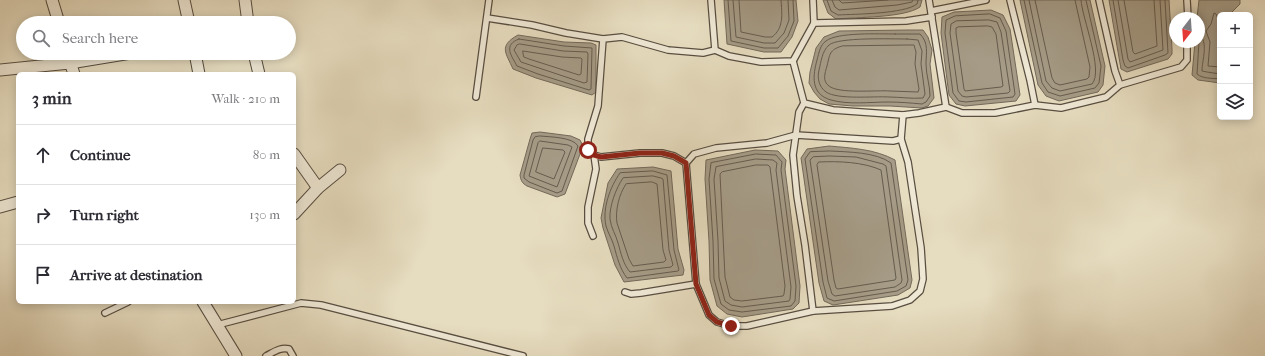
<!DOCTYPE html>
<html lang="en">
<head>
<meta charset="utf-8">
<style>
	body { margin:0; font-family:"IM FELL French Canon",serif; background:#f7f7f7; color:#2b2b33 }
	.controls { position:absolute; right:12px; top:12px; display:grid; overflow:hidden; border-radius:6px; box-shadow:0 2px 10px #0003 }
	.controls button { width:36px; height:36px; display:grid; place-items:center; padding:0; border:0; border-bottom:1px solid #e1e1e2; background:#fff; color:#2b2b33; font:20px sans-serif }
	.compass { position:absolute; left:1169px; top:12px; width:36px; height:36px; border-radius:50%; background:#fff; box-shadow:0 2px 10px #0003; rotate:197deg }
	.stop { position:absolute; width:12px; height:12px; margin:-9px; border:3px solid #8f2418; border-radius:50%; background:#fff }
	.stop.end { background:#8f2418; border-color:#fff; box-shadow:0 1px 4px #0008 }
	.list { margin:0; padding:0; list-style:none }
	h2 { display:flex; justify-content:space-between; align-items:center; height:52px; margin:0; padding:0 16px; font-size:17px }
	h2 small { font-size:13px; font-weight:400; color:#7c7c81 }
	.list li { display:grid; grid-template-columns:26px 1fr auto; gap:12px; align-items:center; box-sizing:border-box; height:60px; padding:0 16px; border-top:1px solid #e1e1e2 }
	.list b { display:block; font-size:15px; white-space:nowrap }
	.list em { font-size:13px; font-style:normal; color:#7c7c81 }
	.icon { flex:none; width:22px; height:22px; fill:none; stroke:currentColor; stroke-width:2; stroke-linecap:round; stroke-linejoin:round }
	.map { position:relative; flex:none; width:1265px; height:356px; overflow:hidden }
	.search { position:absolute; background:#fff; box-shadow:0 2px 10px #0003; left:16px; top:16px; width:280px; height:44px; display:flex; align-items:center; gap:10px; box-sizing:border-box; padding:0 14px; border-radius:22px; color:#7c7c81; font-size:15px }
	.panel { position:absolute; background:#fff; box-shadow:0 2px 10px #0003; left:16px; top:72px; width:280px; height:232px; border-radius:6px }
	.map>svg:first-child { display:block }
	.water { fill:#a59b86; stroke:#73695a }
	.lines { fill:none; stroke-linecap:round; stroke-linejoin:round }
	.shore { stroke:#665c4e; stroke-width:1 }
	.lane-casing { stroke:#584e41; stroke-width:8 }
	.street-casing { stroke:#584e41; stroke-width:13 }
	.lane { stroke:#efe8d5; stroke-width:5.5 }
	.street { stroke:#efe8d5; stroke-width:11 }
	.route { stroke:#8f2418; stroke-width:5 }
</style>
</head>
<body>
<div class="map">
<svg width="1265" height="356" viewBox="0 0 1265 356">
	<rect width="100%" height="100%" fill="#e6dcbf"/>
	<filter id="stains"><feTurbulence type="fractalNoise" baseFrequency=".005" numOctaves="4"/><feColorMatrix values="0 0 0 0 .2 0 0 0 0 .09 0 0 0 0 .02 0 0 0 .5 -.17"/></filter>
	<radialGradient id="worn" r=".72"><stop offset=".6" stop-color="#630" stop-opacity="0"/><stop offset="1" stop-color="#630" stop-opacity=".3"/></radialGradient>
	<g class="water">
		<polygon points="724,0 796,0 798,21 792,37 781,52 764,52 727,44"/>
		<path d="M823 0H922L920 7C904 18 857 17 836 19L828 13Z"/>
		<polygon points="1020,0 1090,0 1105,66 1103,85 1098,92 1059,101 1046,96 1038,85"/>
		<polygon points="1109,0 1169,0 1172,49 1172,54 1168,59 1127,72 1121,69"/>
		<polygon points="1199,0 1240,0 1240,4 1232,12 1232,15 1220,15 1220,83 1198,80 1192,75 1195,42 1199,42 1199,18 1197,18"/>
		<polygon points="991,10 1003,15 1010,29 1020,95 1016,101 965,106 956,104 949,95 941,33 942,17 954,12"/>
		<polygon points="907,30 923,30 928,37 932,50 930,64 934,98 928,106 922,108 890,106 853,106 829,104 820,99 814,92 809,83 810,72 816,48 824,37 839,31"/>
		<path d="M518 35 564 42 591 43 596 45V92L592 95 536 78 513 69C506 53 498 46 518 35Z"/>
		<path d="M540 132 571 136 580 140 583 146 565 194 557 197 527 186C522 183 521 181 520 175L530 139 532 133Z"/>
		<path d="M829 146C851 148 875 149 895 160L912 280 910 288 898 295 833 305 824 301 819 283 801 158 807 149Z"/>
		<polygon points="755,150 778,151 786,160 785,169 800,286 799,303 793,309 742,317 727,314 717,306 710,280 709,241 705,179 706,160"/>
		<polygon points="653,167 671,171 678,249 684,270 683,275 624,282 615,265 603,228 601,218 608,183 617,169"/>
	</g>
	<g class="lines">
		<g class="shore">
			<polyline points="728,0 731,41 764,48 778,48 788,36 794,21 793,0"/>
			<polyline points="733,0 736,37 764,43 775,43 784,33 789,20 788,0"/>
			<path d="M739 0 741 32 765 37H772C784 28 782 14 781 0"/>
			<path d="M827 0 831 11 838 15C855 14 904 14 917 4L918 0"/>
			<polyline points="832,0 835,7 839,10 897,5 912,2 913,0"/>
			<polyline points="839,0 842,3 888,0"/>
			<polyline points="1024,0 1042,83 1048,92 1060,96 1095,88 1099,83 1101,66 1086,0"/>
			<path d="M1029 0 1046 81 1052 88 1060 91 1092 84C1104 71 1082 18 1081 0"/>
			<polyline points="1035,0 1052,78 1055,83 1060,85 1087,79 1089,77 1090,67 1075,0"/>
			<polyline points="1113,0 1123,60 1125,66 1128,68 1165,55 1168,53 1165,0"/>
			<polyline points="1118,0 1128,59 1130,62 1163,50 1160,0"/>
			<polyline points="1124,0 1133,52 1135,54 1157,46 1154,0"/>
			<polygon points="990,14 1000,18 1006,31 1015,94 1013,97 966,102 959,101 953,93 945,33 946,20 955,16"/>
			<polygon points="989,20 997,22 1001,32 1010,91 1008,93 966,97 962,96 958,91 950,33 951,24 956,21"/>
			<polyline points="1220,24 1216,14 1214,13 1211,24 1206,31 1210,42 1208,66 1220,67"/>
			<polygon points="988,26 992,27 996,34 1003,86 1001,87 965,91 964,89 956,33 956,28 958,27"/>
			<path d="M895 34H920C929 43 926 53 926 64 926 75 930 85 930 96L926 102 922 104C911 103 900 102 888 102 870 102 849 105 831 100 810 94 813 75 817 60 819 53 820 45 826 41 837 32 880 34 895 34Z"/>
			<path d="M1199 34C1209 42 1202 60 1202 71L1207 72 1220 74"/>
			<path d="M519 39 564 46 592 48 591 89 589 90 538 74 517 66C511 55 503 45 519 39Z"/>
			<path d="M907 39 918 40 922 51 921 64 925 94 923 98C912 99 900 97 889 97 874 96 838 100 826 92 819 87 817 78 819 70 821 62 822 51 829 45 838 37 892 39 907 39Z"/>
			<path d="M1199 42 1197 74C1203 79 1212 78 1220 79"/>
			<polygon points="520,44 563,51 587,52 588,54 587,82 584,83 521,62 514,50 517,45"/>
			<path d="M907 45H914L916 52 915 64 919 89 918 92C909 92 899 91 890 91 877 90 838 94 829 86 822 81 825 73 827 66 830 54 829 50 842 46Z"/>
			<polygon points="523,51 562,57 581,58 582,59 581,74 579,75 529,59 524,57"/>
			<path d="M540 136C550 137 573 137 578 146L562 191 557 193 529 182 524 178V175L533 140 535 137Z"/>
			<polygon points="540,141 568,145 572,147 557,187 529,176 538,143"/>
			<polygon points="543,148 563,150 565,152 554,179 536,172"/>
			<path d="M830 151C848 152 876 152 891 163L908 280 906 286 897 291 834 301 827 298 823 282 805 159 810 152Z"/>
			<polygon points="756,154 776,155 782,162 781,170 796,286 795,301 791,306 742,312 729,310 721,304 714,279 713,241 709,179 711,163"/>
			<polygon points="830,156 856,157 883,164 886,166 902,280 901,283 895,287 835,296 832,294 828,281 810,160 813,157"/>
			<polygon points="756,159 773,160 777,163 776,170 791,287 790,299 789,301 742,307 731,305 725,301 719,278 718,241 714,179 716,167"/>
			<path d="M819 162C839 161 863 162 881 170L896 278 895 280 838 289 836 288 834 280 817 165Z"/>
			<polygon points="756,165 768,165 770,167 785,286 784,294 783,296 742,301 734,300 730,297 725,277 720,174 722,172"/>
			<path d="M653 171 667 175 674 250 679 270 678 271 627 278C620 269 617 257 614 246 612 239 608 233 606 226 602 209 610 187 620 173Z"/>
			<path d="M653 176 661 178 663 179 669 250 673 265 671 267 630 272C623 264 621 253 618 243 616 235 611 228 610 219 609 207 616 188 623 178Z"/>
			<path d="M652 182 657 184 663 250 666 260 664 262 633 266 629 259 617 223C615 211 619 194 626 184Z"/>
		</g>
		<defs>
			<g id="lane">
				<polyline points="711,0 715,50"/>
				<polyline points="813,0 814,23"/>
				<polyline points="929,0 946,107"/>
				<polyline points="1010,0 1030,80 1035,105"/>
				<polyline points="1099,0 1115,71 1120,85"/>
				<polyline points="1187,0 1188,18"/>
				<polyline points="931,11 986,0"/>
				<polyline points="487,18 532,25 566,33 603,39 622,37 668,50 703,53 715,50 729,56 761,62 793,61 814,23 906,21 932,17"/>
				<polyline points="603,39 598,106 588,139 588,151 594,155 601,157 640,153 662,153 674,156 686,163 696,284 709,315 717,322 731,326 747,326 813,311 892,306 910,300 920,291 923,279 921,248 908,162 901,139 903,115"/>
				<polyline points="793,61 804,103 833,110 903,115 919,113 946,107 962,113 995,113 1035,105 1061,108 1106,97 1120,85 1181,67 1187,60 1187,42"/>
				<polyline points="476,97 489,0"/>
				<polyline points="804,103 799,112 793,155 797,196 805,245 813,311"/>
				<polyline points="686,163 694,154 716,148 767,143 796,135 893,141 901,139"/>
				<polyline points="593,236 588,223 588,207 596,169 594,155"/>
				<polyline points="625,292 631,294 641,293 696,284"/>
				<polyline points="105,313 128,302"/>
				<polyline points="217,325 301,303 321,305 523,356"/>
				<path d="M266 356C274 352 280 347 289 349L293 356"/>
			</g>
			<g id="street">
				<polyline points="52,0 59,23"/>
				<polyline points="184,0 189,23"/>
				<polyline points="245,0 248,23"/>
				<polyline points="67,53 74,74"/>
				<polyline points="195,53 199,74"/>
				<polyline points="254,53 259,74"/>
				<polyline points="0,70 70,63 131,53"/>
				<polyline points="294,154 318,188"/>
				<polyline points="0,207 18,202"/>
				<polyline points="294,214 318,188 340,170"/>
				<polyline points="203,302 236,356"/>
			</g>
		</defs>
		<use href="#lane" class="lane-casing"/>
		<use href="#street" class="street-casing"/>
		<use href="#lane" class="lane"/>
		<use href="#street" class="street"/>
	</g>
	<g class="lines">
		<polyline class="route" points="588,150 594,155 601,157 640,153 662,153 674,156 686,163 696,284 709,315 717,322 731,326"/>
	</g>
	<rect width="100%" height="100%" filter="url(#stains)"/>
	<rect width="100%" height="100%" fill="url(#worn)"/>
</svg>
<div class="controls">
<button>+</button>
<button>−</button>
<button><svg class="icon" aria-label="layers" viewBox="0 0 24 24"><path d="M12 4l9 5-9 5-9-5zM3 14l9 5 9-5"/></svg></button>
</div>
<svg class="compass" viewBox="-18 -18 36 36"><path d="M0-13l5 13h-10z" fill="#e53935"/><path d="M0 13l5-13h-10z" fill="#7c7c81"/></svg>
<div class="stop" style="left:588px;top:150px"></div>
<div class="stop end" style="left:731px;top:326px"></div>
<div class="search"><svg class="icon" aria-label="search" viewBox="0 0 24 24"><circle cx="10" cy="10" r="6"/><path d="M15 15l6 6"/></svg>Search here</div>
<section class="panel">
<h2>3 min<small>Walk · 210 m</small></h2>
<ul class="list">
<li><svg class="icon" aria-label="ahead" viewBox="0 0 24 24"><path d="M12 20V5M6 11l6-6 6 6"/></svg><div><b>Continue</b></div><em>80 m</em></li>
<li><svg class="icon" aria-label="right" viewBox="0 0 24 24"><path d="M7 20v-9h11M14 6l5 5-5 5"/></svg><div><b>Turn right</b></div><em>130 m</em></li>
<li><svg class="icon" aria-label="arrive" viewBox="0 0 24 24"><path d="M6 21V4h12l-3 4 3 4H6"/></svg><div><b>Arrive at destination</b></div></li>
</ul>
</section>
</div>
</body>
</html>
